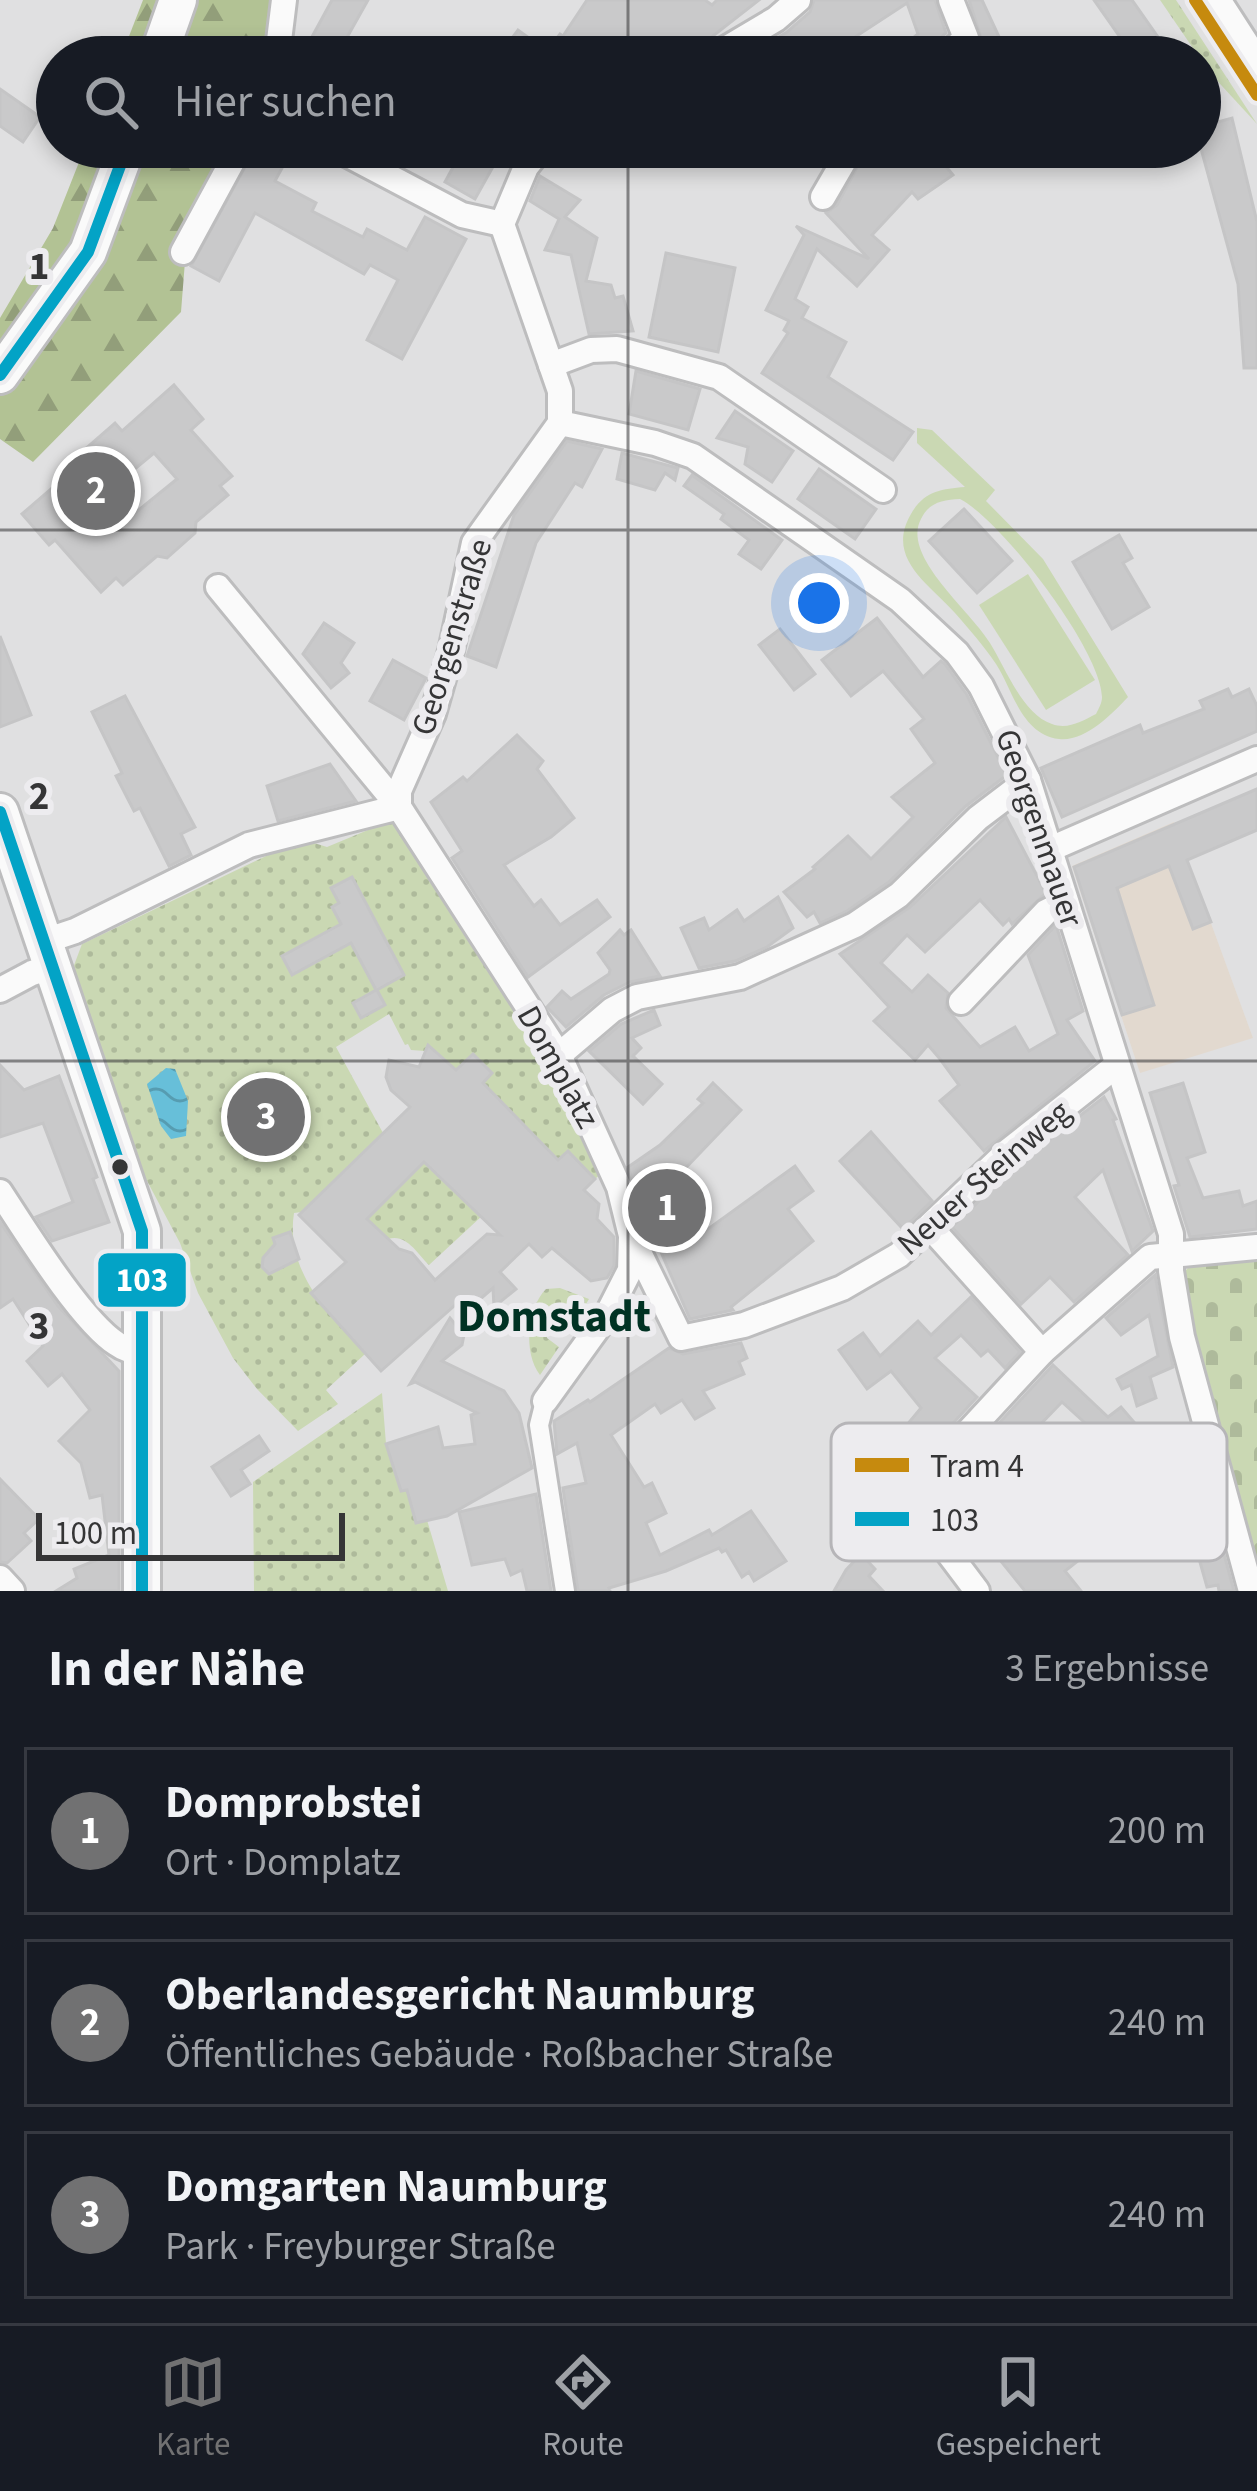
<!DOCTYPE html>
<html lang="de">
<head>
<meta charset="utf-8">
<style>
	body { margin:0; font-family:"Source Sans 3",sans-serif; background:#242831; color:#f1f3f6 }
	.scale { position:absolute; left:36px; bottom:30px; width:309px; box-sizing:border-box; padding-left:12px; border:6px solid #353536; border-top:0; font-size:33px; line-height:42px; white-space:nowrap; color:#353536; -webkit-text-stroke:9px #edecef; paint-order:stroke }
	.you { position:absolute; left:819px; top:603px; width:42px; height:42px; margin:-30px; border:9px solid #fff; border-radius:50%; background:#1a73e8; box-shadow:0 0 0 18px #1a73e833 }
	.badge { display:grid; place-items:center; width:78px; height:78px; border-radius:50%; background:#717172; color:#fff; font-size:39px; font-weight:700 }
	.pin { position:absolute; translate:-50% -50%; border:6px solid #fff; box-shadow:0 3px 12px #0006 }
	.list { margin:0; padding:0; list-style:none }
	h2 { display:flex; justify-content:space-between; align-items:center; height:156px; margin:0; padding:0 48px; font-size:51px }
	h2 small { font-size:39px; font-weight:400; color:#9ea1a6 }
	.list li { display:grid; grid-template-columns:78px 1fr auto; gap:36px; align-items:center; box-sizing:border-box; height:168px; margin:0 24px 24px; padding:0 24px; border:3px solid #363941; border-radius:0px }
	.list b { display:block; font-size:45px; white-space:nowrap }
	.list p { margin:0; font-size:39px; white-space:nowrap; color:#9ea1a6 }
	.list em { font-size:39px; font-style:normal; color:#9ea1a6 }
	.icon { flex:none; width:66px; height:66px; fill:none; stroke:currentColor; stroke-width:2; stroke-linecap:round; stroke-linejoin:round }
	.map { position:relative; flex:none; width:1257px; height:1591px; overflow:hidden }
	.search { position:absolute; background:#171b24; box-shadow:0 6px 18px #0003; left:36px; right:36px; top:36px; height:132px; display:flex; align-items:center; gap:30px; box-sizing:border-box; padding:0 42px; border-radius:66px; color:#9ea1a6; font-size:45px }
	.sheet { height:732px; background:#171b24 }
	nav { display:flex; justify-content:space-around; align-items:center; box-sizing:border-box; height:168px; border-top:3px solid #363941; background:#171b24; font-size:33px; color:#9ea1a6 }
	nav a { display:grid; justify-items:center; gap:6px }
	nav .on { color:#717172 }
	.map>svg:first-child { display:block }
	.education { fill:#e2d9cf }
	.green { fill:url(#green-dots) }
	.forest { fill:url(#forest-firs) }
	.cemetery { fill:url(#cemetery-stones) }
	.pitch { fill:#cad8b3; fill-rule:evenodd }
	.water { fill:url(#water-waves) }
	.building { fill:#c9c9ca; stroke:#c5c5c6; stroke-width:3; fill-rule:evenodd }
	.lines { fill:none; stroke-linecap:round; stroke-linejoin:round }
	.pedestrian-casing { stroke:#bdbdbe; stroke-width:24 }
	.minor-casing { stroke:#bdbdbe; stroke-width:30 }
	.secondary-casing { stroke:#bdbdbe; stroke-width:39 }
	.primary-casing { stroke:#bdbdbe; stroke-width:42 }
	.pedestrian { stroke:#fafafa; stroke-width:18 }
	.minor { stroke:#fafafa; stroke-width:24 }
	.secondary { stroke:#fafafa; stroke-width:33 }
	.primary { stroke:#fafafa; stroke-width:36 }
	.bus-1-casing { stroke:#edecef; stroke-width:21 }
	.bus-1 { stroke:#03a3c6; stroke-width:12 }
	.tram-1-casing { stroke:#edecef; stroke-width:21 }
	.tram-1 { stroke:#c68a0e; stroke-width:12 }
	.grid { fill:none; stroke:#353536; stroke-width:3; stroke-opacity:0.55 }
	.bus-dot { fill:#353536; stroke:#edecef; stroke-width:4.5 }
	.labels { text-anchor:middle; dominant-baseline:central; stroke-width:12; stroke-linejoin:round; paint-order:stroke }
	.street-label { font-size:33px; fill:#353536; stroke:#edecef }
	.district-label { font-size:45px; font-weight:bold; fill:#003223; stroke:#edecef }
	.key { fill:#edecef; stroke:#b6b5b8; stroke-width:3 }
	.key-label { font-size:33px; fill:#353536 }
	.grid-label { font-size:39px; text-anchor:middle; font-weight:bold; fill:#353536; stroke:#edecef; stroke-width:12; stroke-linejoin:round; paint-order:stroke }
	.line-badge { stroke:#edecef; stroke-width:4.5 }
	.badge-label { font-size:33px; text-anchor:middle; font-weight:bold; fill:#fff }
</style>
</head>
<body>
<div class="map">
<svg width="1257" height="1591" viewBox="0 0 1257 1591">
	<defs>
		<pattern id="green-dots" width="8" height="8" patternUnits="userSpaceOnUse" patternTransform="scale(3)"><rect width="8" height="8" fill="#cad8b3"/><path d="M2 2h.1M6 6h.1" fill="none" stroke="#aeba9b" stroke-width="1.8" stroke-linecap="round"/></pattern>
		<pattern id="forest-firs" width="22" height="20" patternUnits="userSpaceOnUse" patternTransform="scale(3)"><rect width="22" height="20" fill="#b2c294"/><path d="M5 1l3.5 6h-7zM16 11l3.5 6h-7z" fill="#929e7a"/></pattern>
		<pattern id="cemetery-stones" width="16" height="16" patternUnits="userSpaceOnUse" patternTransform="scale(3)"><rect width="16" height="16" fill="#cad8b3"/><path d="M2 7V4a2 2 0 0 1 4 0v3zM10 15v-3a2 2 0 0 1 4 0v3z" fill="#aeba9b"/></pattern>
		<pattern id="water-waves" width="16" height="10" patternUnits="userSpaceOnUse" patternTransform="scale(3)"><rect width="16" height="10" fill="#67bfd9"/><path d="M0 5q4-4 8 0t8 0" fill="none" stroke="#569cb1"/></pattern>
	</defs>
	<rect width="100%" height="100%" fill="#e0e0e1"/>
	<polygon class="education" points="1174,822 1253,1038 1140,1073 1072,866"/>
	<g class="green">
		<polygon points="1160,0 1176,0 1257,124 1210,73"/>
		<path d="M392 820 554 1059 603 1172 595 1179 568 1151 558 1160 483 1083 473 1054 450 1077 430 1046 425 1051 411 1050 408 1044 405 1045 389 1014 336 1047 383 1133 302 1212 294 1213C285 1271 328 1313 365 1354L326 1390 338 1404 298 1431 257 1389 233 1358 198 1293 180 1243 146 1179 73 968 82 944 287 846 314 843 327 847Z"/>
		<path d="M425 1157 462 1199 466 1198 470 1208 480 1212 478 1215H483L429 1265C417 1253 406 1233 388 1239L363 1218Z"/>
		<path d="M560 1288 589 1299 574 1324 558 1317 546 1330 547 1338 559 1347 540 1375C523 1353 527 1308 546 1289Z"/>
		<polygon points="382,1393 386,1444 401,1491 407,1490 416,1522 427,1520 448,1591 254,1591 253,1482"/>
	</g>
	<g class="forest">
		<polygon points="143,0 278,0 270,57 121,57"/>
		<polygon points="85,147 231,147 187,236 181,312 33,462 0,439 0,318 53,228"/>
	</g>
	<polygon class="cemetery" points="1257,1258 1257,1583 1194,1338 1182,1274 1189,1267"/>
	<g class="pitch">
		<path d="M917 428 932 430 995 490 986 501 1043 559 1128 697C1111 715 1085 742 1059 739 1021 734 1013 690 996 664 984 646 969 629 955 613 929 584 885 558 911 514 924 491 941 489 965 487L917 443ZM960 499C1002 521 1101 650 1102 697 1102 703 1099 708 1096 714 1082 721 1068 730 1052 724 1023 715 1005 667 990 643 970 610 901 556 921 519 929 502 943 500 960 499Z"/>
		<polygon points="1028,574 1095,680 1046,710 979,605"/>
	</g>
	<polygon class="water" points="166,1068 175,1069 188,1101 186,1136 171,1139 161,1126 147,1084"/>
	<g class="building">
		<polygon points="332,0 368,0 336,57 301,57"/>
		<polygon points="587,0 705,0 712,5 717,0 759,0 686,57 498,57 518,30 547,51 560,34 563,36"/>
		<polygon points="814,0 935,0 946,33 932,45 928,57 919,57 908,42 918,34 907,3 855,37 862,45 848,57 746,57 787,32 810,12"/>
		<polygon points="969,0 982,0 1000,39 995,41 1008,57 969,57 982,41"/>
		<polygon points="1094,0 1132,0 1172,57 1134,57"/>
		<polygon points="0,89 40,117 23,142 0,126"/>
		<polygon points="1232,118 1257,222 1257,368 1244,368 1238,284 1200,145 1200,127"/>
		<polygon points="256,147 274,147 289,155 275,181 316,203 312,211 363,237 367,229 407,250 425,217 466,239 402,359 367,340 398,280 370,265 364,274 255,213 219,281 191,266"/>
		<polygon points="464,147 504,147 475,199 445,182"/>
		<polygon points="868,147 930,147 953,175 918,199 912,192 872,235 889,250 857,286 817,249 795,299 808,307 802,318 846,342 828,377 913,432 893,460 762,373 788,333 784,330 789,321 766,310 804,235 796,226 869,259 826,213 837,205"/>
		<polygon points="540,176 580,200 565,217 597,238 586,281 611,285 615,298 623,296 633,331 589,334 571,255 545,250 559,219 530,201"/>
		<polygon points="666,253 735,268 718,352 649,337"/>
		<polygon points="636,371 700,389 688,430 629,414"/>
		<path d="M174 385 203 419 191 430 232 476 220 486 228 495 196 522 195 533 167 558 157 556 123 585 116 578 101 592 55 540 49 545 22 514 72 471 67 465 115 423 122 431ZM154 453 177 479 114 530 91 505Z"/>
		<polygon points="735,411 793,451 772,482 745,464 748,447 717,438"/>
		<polygon points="567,441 602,449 582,487 575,483 536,543 496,667 467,656 514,515"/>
		<polygon points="622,453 678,468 675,480 665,473 655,490 617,479"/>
		<polygon points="819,469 876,509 855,539 798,499"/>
		<polygon points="692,475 782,540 761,569 739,554 749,540 721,519 724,514 684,486"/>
		<polygon points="964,509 1012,561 977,593 929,541"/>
		<polygon points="1119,535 1132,558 1123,563 1149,607 1112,629 1073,562"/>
		<polygon points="877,618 923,677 941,661 945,664 967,695 1007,775 966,806 889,882 847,911 820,923 814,912 807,917 784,892 815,869 813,867 848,836 871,859 913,817 892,797 935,763 911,729 924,719 883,671 851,696 822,660"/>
		<polygon points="324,623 354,643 341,663 349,673 331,688 303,654"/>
		<polygon points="780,629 815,674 794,690 759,645"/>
		<polygon points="0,636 31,715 0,727"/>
		<polygon points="393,660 426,678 404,720 370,701"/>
		<polygon points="1228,689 1232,697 1249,689 1257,706 1257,731 1062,817 1041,768 1140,725 1143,733 1204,709 1200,701"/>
		<polygon points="125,696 195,827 181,834 191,855 169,866 140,808 134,811 116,776 122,773 92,712"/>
		<polygon points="517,735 543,761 537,769 574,818 551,837 504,865 534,906 541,900 560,925 597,900 610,917 528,977 452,858 462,851 431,802 463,777 467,781"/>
		<polygon points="330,764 356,801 278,821 267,786"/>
		<polygon points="1257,789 1257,830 1187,860 1211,922 1193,929 1169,866 1117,888 1154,1005 1122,1015 1074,867"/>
		<polygon points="1006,817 1046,893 1012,924 1009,919 1003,925 980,900 925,952 907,935 881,963 912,992 928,975 948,993 946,1008 980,1047 1015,1027 1029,1051 1058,1034 1028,955 1056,925 1083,1011 1067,1020 1095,1061 984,1151 940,1101 959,1085 940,1059 928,1045 915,1060 874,1021 889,1007 840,954 910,907"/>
		<polygon points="352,877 404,975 377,990 385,1005 361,1018 353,1003 376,990 351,943 292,975 282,956 341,924 332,907 339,903 331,888"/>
		<polygon points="778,897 793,928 767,947 735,961 699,968 681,928 704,918 709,930 737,910 744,921"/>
		<polygon points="620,930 624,935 631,930 660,976 630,982 604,995 566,1027 547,1007 562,991 571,999 609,974 610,970 598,953"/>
		<polygon points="654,1010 660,1025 632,1038 641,1048 633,1056 662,1084 643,1104 589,1051 621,1024"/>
		<path d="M428 1045 456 1070 473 1054 492 1073 483 1083 558 1160 568 1151 595 1179 584 1190 599 1204 597 1219 614 1237V1266L607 1278 591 1281 552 1248 542 1257 529 1244 500 1272 516 1289 494 1307 493 1288 471 1307 462 1299 381 1371 311 1293 346 1262 299 1215 410 1107 391 1090 386 1077 389 1060 419 1067ZM424 1162 500 1235 487 1234 435 1280 412 1253 399 1249 367 1219Z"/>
		<polygon points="0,1065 24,1090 59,1076 97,1177 93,1179 109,1222 52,1241 36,1217 73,1202 43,1123 0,1137"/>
		<polygon points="713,1083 741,1110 678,1176 704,1232 795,1166 813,1191 788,1209 813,1241 731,1307 733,1310 690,1319 641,1206 628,1167 660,1145 703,1103 698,1099"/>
		<polygon points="1183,1083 1205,1152 1187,1158 1203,1198 1239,1191 1243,1206 1257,1201 1257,1229 1190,1237 1174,1186 1179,1185 1150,1093"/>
		<polygon points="1104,1097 1116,1119 1113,1120 1153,1231 1132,1251 1103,1170 1075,1197 1128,1255 1074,1302 1050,1277 1021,1304 952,1227 1018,1164"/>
		<polygon points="871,1132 932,1201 903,1229 840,1161"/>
		<polygon points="0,1222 58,1306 119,1371 119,1591 56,1591 77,1578 74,1569 109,1555 102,1495 90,1498 81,1463 59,1441 90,1410 62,1374 48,1386 27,1361 43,1346 13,1299 0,1308"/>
		<polygon points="290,1232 299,1259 269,1274 262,1267 263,1258 275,1244 273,1238"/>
		<polygon points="1155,1275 1173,1367 1150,1377 1156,1398 1137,1406 1131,1385 1122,1389 1117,1379 1158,1356 1149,1315 1121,1335 1106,1318"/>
		<polygon points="971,1297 1020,1352 1005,1368 988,1350 981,1356 961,1335 935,1358 977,1397 902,1479 893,1468 906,1458 878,1442 890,1429 901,1432 921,1408 891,1371 867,1389 839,1350 863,1333 880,1356 918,1321 931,1335"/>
		<polygon points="450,1318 464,1335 462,1345 442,1361 504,1391 519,1413 532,1468 447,1516 416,1523 407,1490 401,1491 386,1444 438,1427 443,1448 475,1444 471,1415 477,1413 415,1382 410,1384"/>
		<polygon points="741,1343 747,1358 739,1362 744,1374 703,1391 714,1408 695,1419 682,1400 661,1413 655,1404 611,1435 644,1487 652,1483 666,1513 646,1523 660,1555 709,1530 712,1535 751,1511 786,1561 754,1581 749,1572 742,1577 726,1550 722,1552 719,1548 666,1571 609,1588 610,1591 578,1591 563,1488 586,1483 577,1443 557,1454 554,1421 588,1400 590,1402 669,1348 683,1354"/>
		<path d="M1053 1365 1108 1417 1121 1407 1140 1429 1117 1449 1159 1497 1065 1571 1081 1591H1025L992 1550 985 1555 948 1510 982 1482 963 1462ZM1062 1402 1096 1433 1070 1460 1037 1428ZM1023 1443 1070 1487 1090 1470 1111 1495 1047 1546 1013 1503 1020 1496 995 1472Z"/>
		<polygon points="259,1436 269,1451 241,1470 250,1484 231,1496 212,1467"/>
		<polygon points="0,1479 39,1519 24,1533 31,1541 7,1563 0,1562"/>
		<polygon points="536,1494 551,1591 527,1591 522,1570 511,1575 505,1559 472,1565 459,1512"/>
		<polygon points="1213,1514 1234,1591 1219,1591 1218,1585 1207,1587 1189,1523"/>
		<polygon points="861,1554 875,1569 869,1576 883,1591 834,1591 846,1570"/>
	</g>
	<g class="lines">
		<defs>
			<polyline id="pedestrian" points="545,1401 539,1425 565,1591"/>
			<g id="minor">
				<polyline points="277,57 284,0"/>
				<polyline points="712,57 776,19 798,0"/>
				<polyline points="944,57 966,38 951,0"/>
				<polyline points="333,147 462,215 502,224"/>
				<polyline points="823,197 852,147"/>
				<polyline points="183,252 240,147"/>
				<polyline points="551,365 591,350 617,349 719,377 883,490"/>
				<polyline points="560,423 655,443 693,456 900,600 957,653 981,686 1028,780 1171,1234 1171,1271 1182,1337 1251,1591"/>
				<polyline points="218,587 399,807 559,1055 619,1187 631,1236 630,1270 607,1315 545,1401"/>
				<polyline points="399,807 399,791 433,714 451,651 474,543 560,423 560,391 502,224 526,167 542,147"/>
				<polyline points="1048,850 1257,759"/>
				<polyline points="45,941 75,931 249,845 399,807"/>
				<polyline points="0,990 32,973 54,966"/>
				<polyline points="961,1002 1046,912 1066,902"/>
				<polyline points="559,1055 612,1010 637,997 740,977 855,925 899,895 978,818 1028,780"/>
				<path d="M0 1192C25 1230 81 1321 117 1344 125 1350 134 1351 144 1353"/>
				<polyline points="930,1227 1042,1352"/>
				<polyline points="633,1240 681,1338 744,1325 842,1288 899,1255 1007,1152 1117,1065"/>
				<polyline points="0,1578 12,1591"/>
				<polyline points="977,1591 907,1498 1042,1352 1150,1257 1257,1247"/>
			</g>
			<polyline id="secondary" points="1213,0 1257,68"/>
			<g id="primary">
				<polyline points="158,57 178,0"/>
				<polyline points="0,375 88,252 127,147"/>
				<polyline points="0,812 142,1231 142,1591"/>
			</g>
		</defs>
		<use href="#pedestrian" class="pedestrian-casing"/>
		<use href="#minor" class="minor-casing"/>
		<use href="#secondary" class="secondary-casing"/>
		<use href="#primary" class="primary-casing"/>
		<use href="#pedestrian" class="pedestrian"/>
		<use href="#minor" class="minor"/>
		<use href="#secondary" class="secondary"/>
		<use href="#primary" class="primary"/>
		<defs>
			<g id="bus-1">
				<polyline points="0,375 88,252 127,147"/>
				<polyline points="0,812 142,1231 142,1591"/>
			</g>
		</defs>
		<use href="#bus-1" class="bus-1-casing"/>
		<use href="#bus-1" class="bus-1"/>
		<defs>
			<polyline id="tram-1" points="1195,0 1257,95"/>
		</defs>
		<use href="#tram-1" class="tram-1-casing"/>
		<use href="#tram-1" class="tram-1"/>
	</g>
	<path class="grid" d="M628 0V57M628 147V1591M0 530H1257M0 1061H1257"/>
	<circle class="bus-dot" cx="120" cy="1167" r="10"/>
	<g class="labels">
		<g class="street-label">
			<text transform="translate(452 637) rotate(-73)">Georgenstraße</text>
			<text transform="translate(1039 828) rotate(71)">Georgenmauer</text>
			<text transform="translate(558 1067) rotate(61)">Domplatz</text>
			<text transform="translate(984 1178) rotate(-41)">Neuer Steinweg</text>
		</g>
		<g class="district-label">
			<text x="554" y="1317">Domstadt</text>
		</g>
	</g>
	<rect x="831" y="1423" width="396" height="138" rx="18" class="key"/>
	<rect x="855" y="1458" width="54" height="14" fill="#c68a0e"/>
	<rect x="855" y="1512" width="54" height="14" fill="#03a3c6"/>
	<g class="key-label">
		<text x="930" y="1477">Tram 4</text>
		<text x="930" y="1531">103</text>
	</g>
	<g class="grid-label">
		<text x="39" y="279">1</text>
		<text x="39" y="809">2</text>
		<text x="39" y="1339">3</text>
	</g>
	<rect class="line-badge" x="96" y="1251" width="92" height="58" rx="12" fill="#03a3c6"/>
	<g class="badge-label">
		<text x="142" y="1291">103</text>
	</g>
</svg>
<div class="scale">100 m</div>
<div class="you"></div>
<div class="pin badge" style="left:667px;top:1208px">1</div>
<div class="pin badge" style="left:96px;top:491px">2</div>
<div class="pin badge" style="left:266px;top:1117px">3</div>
<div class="search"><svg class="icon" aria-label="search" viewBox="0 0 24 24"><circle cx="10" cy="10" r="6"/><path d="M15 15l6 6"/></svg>Hier suchen</div>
</div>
<section class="sheet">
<h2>In der Nähe<small>3 Ergebnisse</small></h2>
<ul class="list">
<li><span class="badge">1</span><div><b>Domprobstei</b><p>Ort · Domplatz</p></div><em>200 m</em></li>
<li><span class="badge">2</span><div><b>Oberlandesgericht Naumburg</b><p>Öffentliches Gebäude · Roßbacher Straße</p></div><em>240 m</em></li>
<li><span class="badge">3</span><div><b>Domgarten Naumburg</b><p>Park · Freyburger Straße</p></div><em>240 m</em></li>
</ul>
</section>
<nav>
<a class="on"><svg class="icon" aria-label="map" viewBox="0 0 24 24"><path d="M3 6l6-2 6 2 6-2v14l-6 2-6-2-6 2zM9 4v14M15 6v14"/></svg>Karte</a>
<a><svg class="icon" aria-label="directions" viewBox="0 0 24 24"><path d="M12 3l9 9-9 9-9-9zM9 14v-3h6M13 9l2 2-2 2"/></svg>Route</a>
<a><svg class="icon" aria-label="saved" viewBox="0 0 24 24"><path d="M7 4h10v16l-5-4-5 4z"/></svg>Gespeichert</a>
</nav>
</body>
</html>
